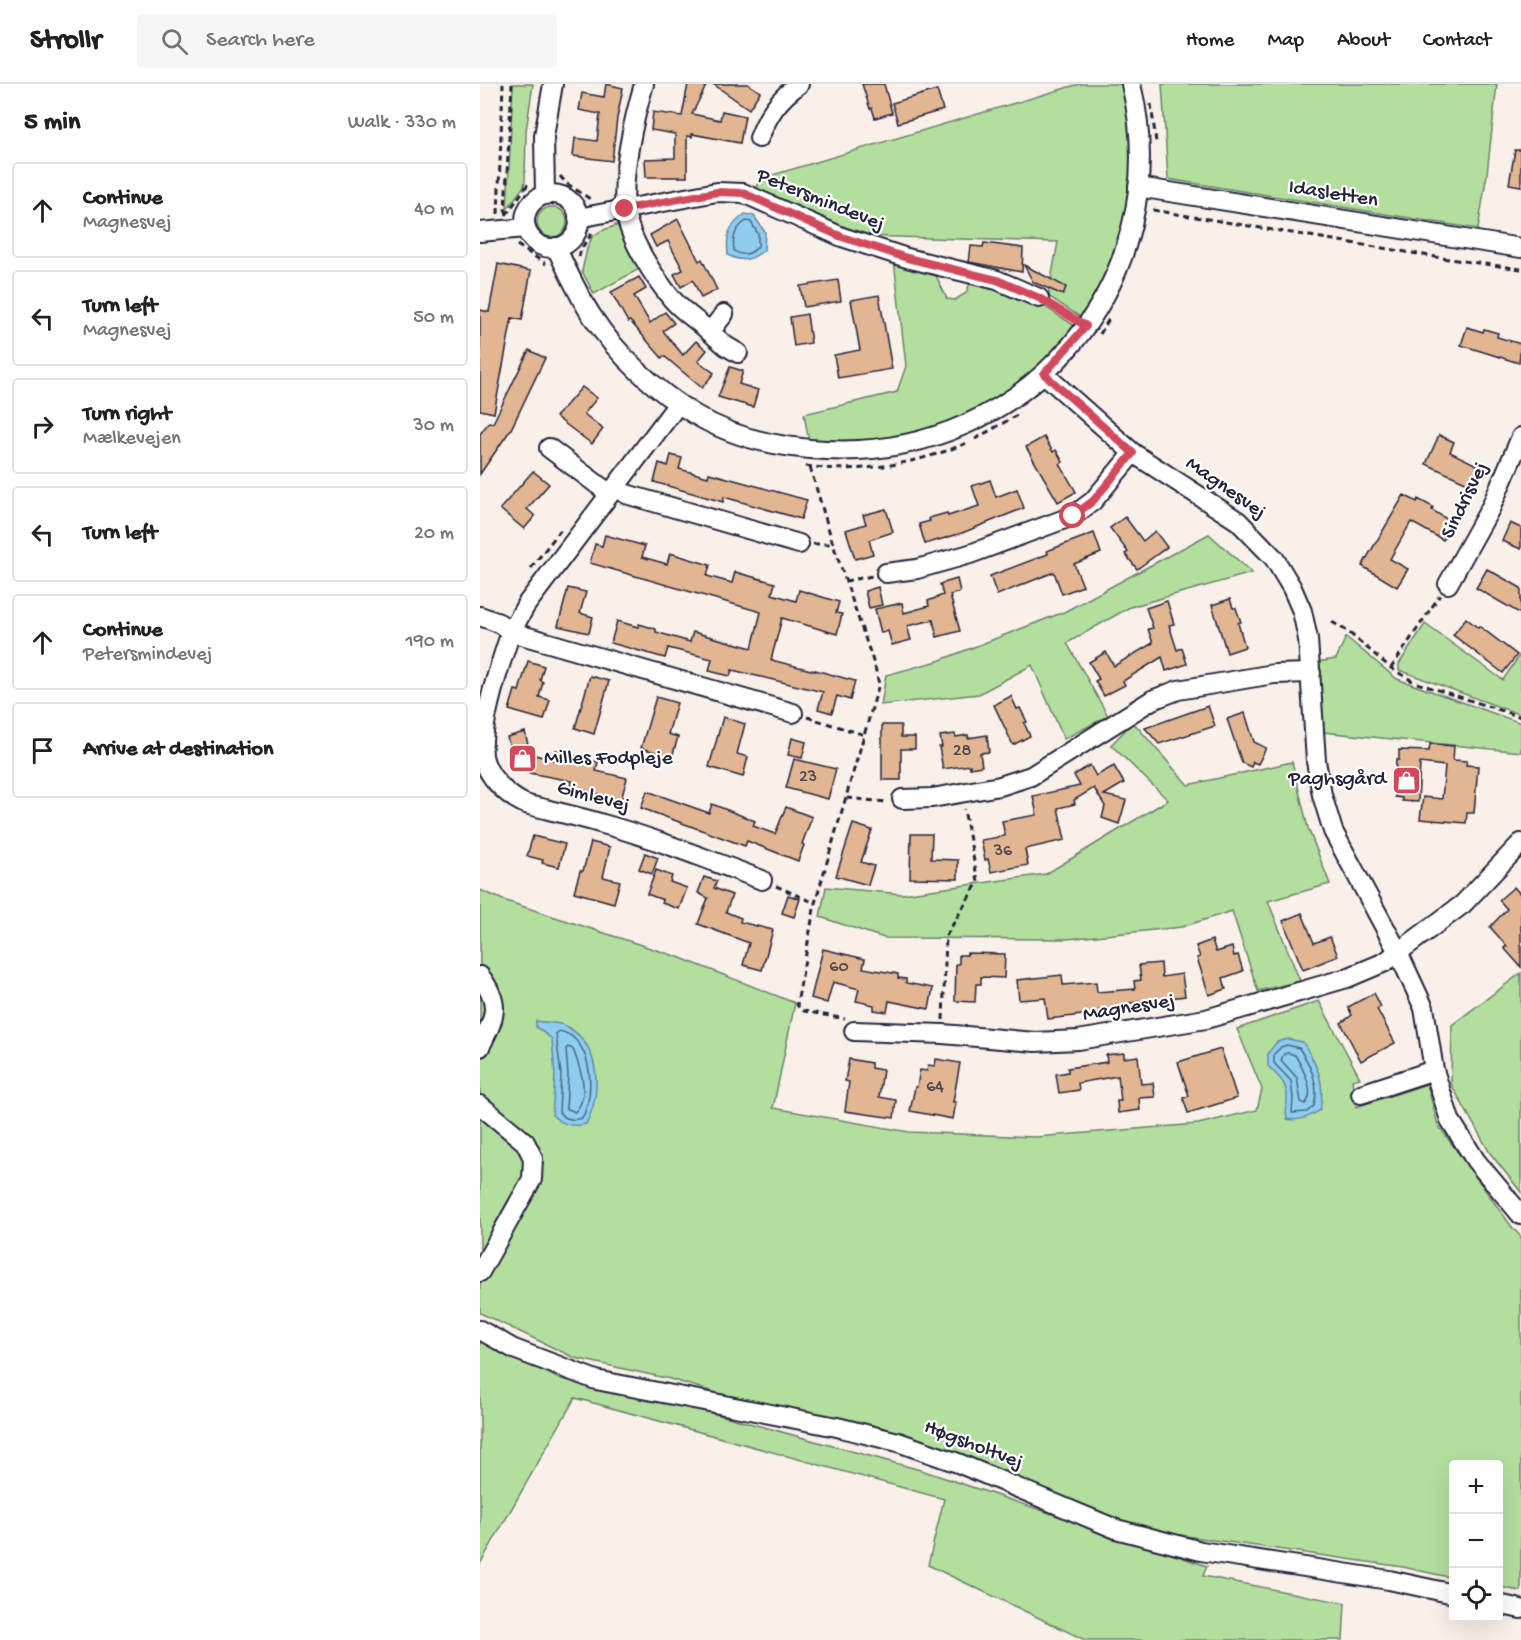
<!DOCTYPE html>
<html lang="en">
<head>
<meta charset="utf-8">
<style>
	body { margin:0; font-family:"Gochi Hand",sans-serif; background:#f6f6f6; color:#202124 }
	.controls { position:absolute; right:18px; bottom:18px; display:grid; overflow:hidden; border-radius:6px; box-shadow:0 6px 24px #0002 }
	.controls button { width:54px; height:54px; display:grid; place-items:center; padding:0; border:0; border-bottom:2px solid #e0e0e0; background:#fff; color:#202124; font:30px sans-serif }
	.stop { position:absolute; width:18px; height:18px; margin:-14px; border:4px solid #d1495b; border-radius:50%; background:#fff }
	.stop.end { background:#d1495b; border-color:#fff; box-shadow:0 2px 6px #0008 }
	.list { margin:0; padding:0; list-style:none }
	h2 { display:flex; justify-content:space-between; align-items:center; height:78px; margin:0; padding:0 24px; font-size:26px }
	h2 small { font-size:20px; font-weight:400; color:#757577 }
	.list li { display:grid; grid-template-columns:39px 1fr auto; gap:18px; align-items:center; box-sizing:border-box; height:96px; margin:0 12px 12px; padding:0 12px; border:2px solid #e0e0e0; border-radius:6px }
	.list b { display:block; font-size:22px; white-space:nowrap }
	.list p { margin:0; font-size:20px; white-space:nowrap; color:#757577 }
	.list em { font-size:20px; font-style:normal; color:#757577 }
	.icon { flex:none; width:33px; height:33px; fill:none; stroke:currentColor; stroke-width:2; stroke-linecap:round; stroke-linejoin:round }
	.map { position:relative; flex:none; width:1041px; height:1556px; overflow:hidden }
	header { display:flex; align-items:center; gap:36px; box-sizing:border-box; height:84px; padding:0 30px; background:#fff; border-bottom:2px solid #e0e0e0 }
	header strong { font-size:28px }
	nav { display:flex; gap:33px; margin-inline-start:auto; font-size:21px }
	.search { width:420px; height:54px; background:#f6f6f6; display:flex; align-items:center; gap:15px; box-sizing:border-box; padding:0 21px; border-radius:6px; color:#757577; font-size:22px }
	main { display:flex }
	aside { flex:1; background:#fff }
	.map>svg:first-child { display:block }
	.green { fill:#b3df9e; stroke:#6a806c; stroke-width:1.5 }
	.water { fill:#8ecdef; stroke:#6389a7; stroke-width:1.5 }
	.lines { fill:none; stroke-linecap:round; stroke-linejoin:round }
	.shore { stroke:#4d6683; stroke-width:1.5 }
	.building { fill:#e2b692; stroke:#22223b; stroke-width:1.5 }
	.minor-casing { stroke:#22223b; stroke-width:22 }
	.path { stroke:#22223b; stroke-width:3; stroke-dasharray:6 4.5; stroke-linecap:butt }
	.minor { stroke:#fff; stroke-width:18 }
	.route { stroke:#d1495b; stroke-width:8 }
	.labels { text-anchor:middle; dominant-baseline:central; stroke-width:4.5; stroke-linejoin:round; paint-order:stroke }
	.number-label { font-size:18px; fill:#524751 }
	.street-label { font-size:21px; fill:#22223b; stroke:#fff }
	.poi-label { font-size:21px; fill:#22223b; stroke:#fff; text-anchor:start }
</style>
</head>
<body>
<header>
<strong>Strollr</strong>
<div class="search"><svg class="icon" aria-label="search" viewBox="0 0 24 24"><circle cx="10" cy="10" r="6"/><path d="M15 15l6 6"/></svg>Search here</div>
<nav><a>Home</a><a>Map</a><a>About</a><a>Contact</a></nav>
</header>
<main>
<aside>
<h2>5 min<small>Walk · 330 m</small></h2>
<ul class="list">
<li><svg class="icon" aria-label="ahead" viewBox="0 0 24 24"><path d="M12 20V5M6 11l6-6 6 6"/></svg><div><b>Continue</b><p>Magnesvej</p></div><em>40 m</em></li>
<li><svg class="icon" aria-label="left" viewBox="0 0 24 24"><path d="M17 20v-9H6M10 6l-5 5 5 5"/></svg><div><b>Turn left</b><p>Magnesvej</p></div><em>50 m</em></li>
<li><svg class="icon" aria-label="right" viewBox="0 0 24 24"><path d="M7 20v-9h11M14 6l5 5-5 5"/></svg><div><b>Turn right</b><p>Mælkevejen</p></div><em>30 m</em></li>
<li><svg class="icon" aria-label="left" viewBox="0 0 24 24"><path d="M17 20v-9H6M10 6l-5 5 5 5"/></svg><div><b>Turn left</b></div><em>20 m</em></li>
<li><svg class="icon" aria-label="ahead" viewBox="0 0 24 24"><path d="M12 20V5M6 11l6-6 6 6"/></svg><div><b>Continue</b><p>Petersmindevej</p></div><em>190 m</em></li>
<li><svg class="icon" aria-label="arrive" viewBox="0 0 24 24"><path d="M6 21V4h12l-3 4 3 4H6"/></svg><div><b>Arrive at destination</b></div></li>
</ul>
</aside>
<div class="map">
<svg width="1041" height="1556" viewBox="0 0 1041 1556">
	<rect width="100%" height="100%" fill="#f9f0e9"/>
	<filter id="ink" filterUnits="userSpaceOnUse"><feTurbulence type="fractalNoise" baseFrequency=".0167" numOctaves="2"/><feDisplacementMap in="SourceGraphic" scale="12" xChannelSelector="R" yChannelSelector="G"/><feConvolveMatrix kernelMatrix="1 2 1 2 8 2 1 2 1" color-interpolation-filters="sRGB"/></filter>
	<g filter="url(#ink)">
		<g class="green">
			<polygon points="33,0 53,0 46,47 45,96 44,102 27,125"/>
			<path d="M599 0H642C645 13 649 27 650 41 656 93 645 151 622 198 616 210 607 222 600 233L568 212 578 158 386 152 277 105 279 95Z"/>
			<polygon points="682,0 1017,0 1007,90 998,145 688,95"/>
			<circle cx="72" cy="138" r="15"/>
			<polygon points="143,139 161,184 114,210 102,187 107,165 112,153 121,147"/>
			<path d="M414 176 454 187 467 215 475 216 486 209 491 197 558 218 595 242C564 283 535 304 490 330 476 338 457 349 440 351 404 357 366 356 329 358L324 330 417 308 426 282Z"/>
			<polygon points="729,450 772,489 650,523 587,559 628,632 584,655 552,581 499,610 401,621 406,591 458,577 584,528"/>
			<polygon points="945,540 1023,596 1041,569 1041,631 919,586 919,580"/>
			<polygon points="866,553 917,595 1041,639 1041,668 843,648 837,578 856,575"/>
			<polygon points="653,638 708,701 812,678 828,744 850,800 788,817 820,897 778,907 752,827 702,843 587,855 404,854 340,833 346,803 422,810 566,790 688,716 631,661"/>
			<polygon points="0,806 26,817 198,873 315,919 293,1024 429,1048 556,1053 718,1040 777,1026 782,1005 757,945 839,917 880,994 872,996 876,1023 947,1000 958,1041 1032,1143 1041,1153 1041,1507 1019,1503 1018,1380 974,1380 973,1494 923,1483 671,1447 591,1419 414,1347 237,1309 190,1295 95,1274 0,1229"/>
			<polygon points="1041,889 1041,1108 1010,1069 971,1000 972,941"/>
			<polygon points="0,1252 77,1294 207,1322 444,1387 727,1482 723,1492 865,1519 863,1556 605,1556 448,1481 464,1415 95,1314 0,1480"/>
		</g>
		<g class="water">
			<path d="M265 130 274 132 285 148 284 166C272 176 263 179 248 171 246 150 248 143 265 130Z"/>
			<path d="M56 937C66 939 80 938 88 943 121 963 122 1009 106 1040 92 1043 83 1041 72 1031L75 992 72 955 56 943Z"/>
			<path d="M808 955 823 958C837 981 846 999 840 1026 830 1033 819 1038 807 1035 805 1027 807 1023 807 1015 808 1000 798 992 788 982V969L797 958Z"/>
		</g>
		<g class="lines">
			<g class="shore">
				<path d="M266 137 271 138 278 150V162C272 170 263 173 254 167 252 153 255 145 266 137Z"/>
				<path d="M79 947C113 953 116 1010 102 1034 94 1037 84 1035 79 1028L81 991 76 950Z"/>
				<path d="M807 961 819 964C831 982 840 1001 834 1022L827 1028 812 1029 813 1014 811 997 794 979V970L801 963Z"/>
				<path d="M88 963 93 965C100 984 111 1011 95 1028L86 1024 88 991 86 965Z"/>
				<path d="M808 969 815 971C822 983 837 1009 825 1020L821 1018 817 994 801 976 804 970Z"/>
			</g>
		</g>
		<g class="building">
			<polygon points="126,0 143,4 137,34 132,77 93,72 95,54 117,57 120,30 99,26 102,9 124,13"/>
			<polygon points="208,0 227,0 212,30 240,36 242,27 265,32 260,59 212,50 212,53 207,52 207,93 166,93 165,75 195,74 195,50 171,46 173,28 202,32"/>
			<polygon points="233,0 268,0 280,8 269,25"/>
			<polygon points="382,0 404,0 412,29 395,34 392,24 390,25"/>
			<polygon points="457,6 463,26 418,39 412,19"/>
			<polygon points="1035,66 1041,66 1041,102 1029,100"/>
			<polygon points="198,135 219,177 222,175 237,206 221,214 213,196 201,203 194,190 203,186 188,157 176,163 170,151"/>
			<polygon points="504,159 543,164 542,188 489,178 491,162 503,163"/>
			<polygon points="18,180 51,187 42,236 32,234 14,329 0,326 0,226 9,228"/>
			<polygon points="544,181 586,203 583,211 553,198"/>
			<polygon points="159,193 166,205 154,212 170,239 185,228 194,239 183,247 203,271 216,257 227,266 218,277 234,289 222,304 184,272 182,274 150,237 148,238 131,208"/>
			<polygon points="358,196 361,217 324,223 320,202"/>
			<polygon points="399,211 412,285 358,294 354,271 380,266 371,216"/>
			<polygon points="327,230 331,259 314,262 310,233"/>
			<polygon points="987,243 1003,248 1004,245 1018,249 1017,253 1041,260 1039,279 981,261"/>
			<polygon points="49,266 65,274 31,345 0,390 0,350 9,338 13,339"/>
			<polygon points="250,283 263,287 259,300 278,306 273,323 238,313"/>
			<polygon points="102,303 117,314 104,330 123,345 112,360 76,333"/>
			<polygon points="959,351 974,358 970,368 1001,383 992,401 946,380"/>
			<polygon points="564,353 573,368 576,366 583,378 580,380 596,408 578,418 546,363"/>
			<polygon points="191,371 202,374 199,385 228,393 229,389 327,416 321,435 244,413 243,418 174,398 179,379 188,382"/>
			<polygon points="53,387 69,400 47,425 55,432 44,445 20,425"/>
			<polygon points="510,396 516,413 537,405 544,424 482,449 445,460 439,440 450,437 449,434 467,429 468,432 499,422 492,402"/>
			<polygon points="924,411 937,418 938,415 953,423 952,426 973,439 963,456 931,438 910,475 928,485 917,503 882,482"/>
			<polygon points="406,425 413,448 389,456 393,470 375,475 366,446 386,440 383,431"/>
			<polygon points="645,433 663,457 675,447 687,463 657,485 645,470 648,468 630,444"/>
			<polygon points="1030,439 1041,444 1041,465 1022,457"/>
			<polygon points="614,449 621,469 594,480 603,502 582,510 574,488 517,511 510,492 568,470 567,467"/>
			<polygon points="125,451 165,462 162,473 187,480 190,469 230,481 227,492 252,499 255,488 295,499 292,510 316,517 319,506 359,518 356,529 362,530 357,550 302,534 291,576 335,587 335,586 375,597 370,616 357,612 352,629 338,625 343,608 252,586 250,592 229,587 232,575 188,564 185,574 131,559 137,537 158,543 159,540 176,545 176,548 210,558 213,548 272,564 281,528 110,479 115,460 122,462"/>
			<polygon points="1007,485 1041,504 1041,530 996,504"/>
			<polygon points="477,495 480,508 470,511 480,547 457,553 453,536 427,542 431,556 412,561 408,547 401,549 395,525 422,519 424,529 449,522 448,517 463,511 460,500"/>
			<polygon points="398,503 402,521 389,524 385,507"/>
			<polygon points="88,504 106,508 100,529 113,533 109,549 78,542"/>
			<polygon points="750,515 753,524 756,524 761,538 758,539 765,563 747,569 732,521"/>
			<polygon points="687,517 694,540 689,541 697,566 702,564 707,580 686,587 682,573 643,597 645,601 624,612 615,597 619,595 609,578 626,568 634,582 673,559 668,545 673,544 666,524"/>
			<polygon points="986,534 998,544 999,542 1037,571 1023,589 973,551"/>
			<polygon points="48,577 64,582 60,596 63,598 59,613 70,616 64,636 29,626 35,606 39,607"/>
			<polygon points="110,592 129,597 114,650 95,644"/>
			<polygon points="531,612 537,625 540,624 547,638 544,639 550,652 533,661 514,621"/>
			<polygon points="176,613 197,619 188,650 198,653 192,673 161,664"/>
			<polygon points="728,622 735,642 679,660 665,644"/>
			<polygon points="765,629 774,658 786,664 778,680 773,678 771,683 762,679 747,635"/>
			<polygon points="243,633 265,640 257,670 268,673 263,693 229,683"/>
			<polygon points="402,641 421,641 421,653 435,653 435,665 421,665 421,696 402,696"/>
			<polygon points="45,648 49,665 55,671 74,676 76,666 89,669 88,670 118,678 116,687 147,694 141,716 91,703 92,697 44,688 33,674 27,653"/>
			<polygon points="475,650 476,653 488,651 488,654 507,651 509,668 500,669 502,682 490,684 490,681 463,685 459,663 462,663 460,652"/>
			<polygon points="312,654 326,658 322,674 308,671"/>
			<polygon points="950,660 974,662 973,676 987,677 986,681 998,682 994,729 987,729 986,739 940,735 943,713 962,715 965,682 940,679 938,718 922,717 922,714 915,713 916,676 919,676 919,666 949,667"/>
			<polygon points="314,675 356,685 348,715 306,704"/>
			<polygon points="610,681 616,692 634,682 644,699 624,711 646,716 639,740 622,734 625,722 614,704 594,716 595,720 578,724 585,756 545,765 548,781 511,788 508,775 505,776 501,756 525,752 522,737 557,731 553,712 600,702 594,691"/>
			<polygon points="167,707 229,729 232,720 275,737 273,742 295,750 306,723 332,733 322,760 324,761 318,777 267,757 265,762 161,724"/>
			<polygon points="373,740 392,746 381,778 394,782 388,801 356,792"/>
			<polygon points="431,750 452,750 451,775 478,776 478,795 430,794"/>
			<polygon points="53,752 85,760 79,783 62,779 63,776 47,772"/>
			<polygon points="111,758 130,763 123,793 140,797 134,819 94,808 100,787 103,787"/>
			<polygon points="165,769 178,774 172,790 159,785"/>
			<polygon points="176,786 192,792 190,798 207,804 199,825 182,819 183,816 167,810"/>
			<polygon points="224,793 237,797 234,804 252,811 246,828 261,834 260,838 293,846 282,886 263,881 269,859 218,840 228,814 218,809"/>
			<polygon points="1034,803 1041,811 1041,883 1024,864 1027,862 1010,843 1027,825 1019,816"/>
			<polygon points="308,811 320,815 314,833 302,829"/>
			<polygon points="822,829 834,859 850,853 858,872 823,886 803,837"/>
			<polygon points="732,856 736,868 752,863 754,872 758,871 763,887 743,894 746,905 729,911 717,874 720,873 716,862"/>
			<polygon points="343,865 385,875 383,884 418,890 418,894 426,895 426,899 453,904 449,925 409,917 407,928 394,926 394,921 376,917 379,905 353,898 347,919 331,914"/>
			<polygon points="487,869 525,870 524,894 501,893 501,900 496,900 495,918 475,917 476,880 479,880 479,871 487,871"/>
			<polygon points="681,879 682,893 702,890 705,912 644,920 645,924 619,926 619,929 568,935 565,914 539,916 537,896 582,891 583,901 616,898 617,908 655,905 654,897 661,896 659,881"/>
			<polygon points="894,909 901,923 897,925 915,959 881,977 861,939 872,931 868,923"/>
			<polygon points="741,965 757,1014 708,1029 703,1014 709,1012 698,978"/>
			<polygon points="644,969 644,974 658,972 661,1000 673,999 675,1013 659,1014 660,1026 638,1029 637,1017 641,1017 638,992 598,999 599,1006 579,1009 576,990 588,988 588,984 627,978 626,971"/>
			<polygon points="369,975 391,979 391,984 403,986 399,1013 416,1016 414,1034 365,1027 369,998 365,997"/>
			<polygon points="456,975 480,979 473,1018 476,1018 473,1035 430,1027 435,1003 437,1003 440,986 447,987 448,981 455,982"/>
		</g>
		<g class="lines">
			<defs>
				<g id="minor">
					<path d="M164 0C154 34 141 90 145 126 149 155 174 193 192 215 202 227 218 237 230 248L244 230"/>
					<path d="M279 54C289 29 297 17 319 0"/>
					<polyline points="658,103 1041,164"/>
					<circle cx="72" cy="137" r="27"/>
					<polyline points="65,111 64,52 73,0"/>
					<polyline points="98,134 237,108 263,109 362,153 427,174 517,196 559,214"/>
					<polyline points="0,148 46,144"/>
					<path d="M76 163C87 186 98 211 112 232 137 271 175 306 214 330 253 354 300 364 346 366 546 376 699 197 651 0"/>
					<polyline points="230,248 246,262 258,269"/>
					<polyline points="564,290 653,369 758,437 794,474 812,504 822,527 828,555 836,677 842,711 853,747 918,868 944,924 954,986 970,1036 996,1077 1041,1131"/>
					<polyline points="69,364 130,410"/>
					<polyline points="135,403 146,410 319,460"/>
					<polyline points="406,489 437,485 490,470 593,432 613,417 653,369"/>
					<polyline points="968,500 1011,423 1041,353"/>
					<polyline points="0,532 19,539 31,548 46,521 198,320"/>
					<polyline points="422,715 452,714 520,702 551,692 672,616 698,606 794,590 831,589"/>
					<path d="M282 796C229 776 177 755 123 740 104 734 85 730 65 725 58 723 50 722 43 719 25 710 7 692 3 672 0 639 20 580 31 548L313 629"/>
					<path d="M0 892C22 921 15 933 0 963"/>
					<polyline points="374,947 463,950 555,958 598,956 726,935 867,894 905,878 983,820 1041,759"/>
					<polyline points="881,1010 954,986"/>
					<polyline points="0,1021 45,1058 53,1074 52,1095 0,1188"/>
					<polyline points="0,1246 34,1265 116,1296 357,1343 418,1358 478,1379 636,1445 721,1467 909,1496 974,1510"/>
					<polyline points="1018,1520 1041,1525"/>
				</g>
			</defs>
			<use href="#minor" class="minor-casing"/>
			<g class="path">
				<polyline points="671,20 676,58"/>
				<polyline points="80,92 86,99 110,115"/>
				<polyline points="673,126 962,174 1041,185"/>
				<polyline points="18,130 23,0"/>
				<polyline points="27,130 25,125 32,0"/>
				<polyline points="26,131 48,100"/>
				<polyline points="37,161 66,180"/>
				<polyline points="99,173 101,165 113,148"/>
				<polyline points="571,221 591,233"/>
				<polyline points="620,250 629,235"/>
				<polyline points="495,355 539,330"/>
				<path d="M326 382C381 390 438 380 489 358"/>
				<polyline points="330,383 353,460 395,583 399,600 335,819 317,920 319,924 324,927 365,935"/>
				<polyline points="333,460 353,460"/>
				<polyline points="51,484 82,444"/>
				<polyline points="365,497 393,492"/>
				<polyline points="852,538 867,547 911,584 934,598 1041,633"/>
				<polyline points="911,584 960,511"/>
				<polyline points="327,633 385,651"/>
				<polyline points="367,714 406,718"/>
				<polyline points="296,802 335,819"/>
				<polyline points="463,936 466,852 498,798 484,725"/>
			</g>
			<use href="#minor" class="minor"/>
		</g>
	</g>
	<g class="lines" filter="url(#ink)">
		<polyline class="route" points="145,125 237,108 263,109 362,153 427,174 517,196 559,214 606,242 564,290 653,369 613,417 593,432"/>
	</g>
	<defs>
		<symbol id="shop-square" viewBox="-11 -11 22 22"><rect x="-9" y="-9" width="18" height="18" rx="4" fill="#d1495b" stroke="#fff"/><path d="M-5-2.5h2.3a2.7 3.5 0 0 1 5.4 0H5L5.5 6h-11ZM-1.5-2.5h3a1.5 2.3 0 0 0-3 0Z" fill="#fff"/></symbol>
	</defs>
	<g fill-rule="evenodd">
		<use href="#shop-square" x="26" y="658" width="33" height="33"/>
		<use href="#shop-square" x="910" y="680" width="33" height="33"/>
	</g>
	<g class="labels">
		<g class="number-label">
			<text x="482" y="667">28</text>
			<text x="328" y="693">23</text>
			<text x="523" y="767">36</text>
			<text x="359" y="883">60</text>
			<text x="455" y="1003">64</text>
		</g>
		<g class="street-label">
			<text transform="translate(853 111) rotate(9)">Idasletten</text>
			<text transform="translate(340 117) rotate(22)">Petersmindevej</text>
			<text transform="translate(745 405) rotate(35)">Magnesvej</text>
			<text transform="translate(986 417) rotate(-64)">Sindrisvej</text>
			<text transform="translate(113 714) rotate(15)">Gimlevej</text>
			<text transform="translate(649 925) rotate(-9)">Magnesvej</text>
			<text transform="translate(493 1362) rotate(21)">Høgsholtvej</text>
		</g>
		<g class="poi-label">
			<text x="64" y="675">Milles Fodpleje</text>
			<text x="906" y="696" text-anchor="end">Paghsgård</text>
		</g>
	</g>
</svg>
<div class="controls">
<button>+</button>
<button>−</button>
<button><svg class="icon" aria-label="locate" viewBox="0 0 24 24"><circle cx="12" cy="12" r="6"/><path d="M12 2v4M12 18v4M2 12h4M18 12h4"/></svg></button>
</div>
<div class="stop" style="left:593px;top:432px"></div>
<div class="stop end" style="left:145px;top:125px"></div>
</div>
</main>
</body>
</html>
